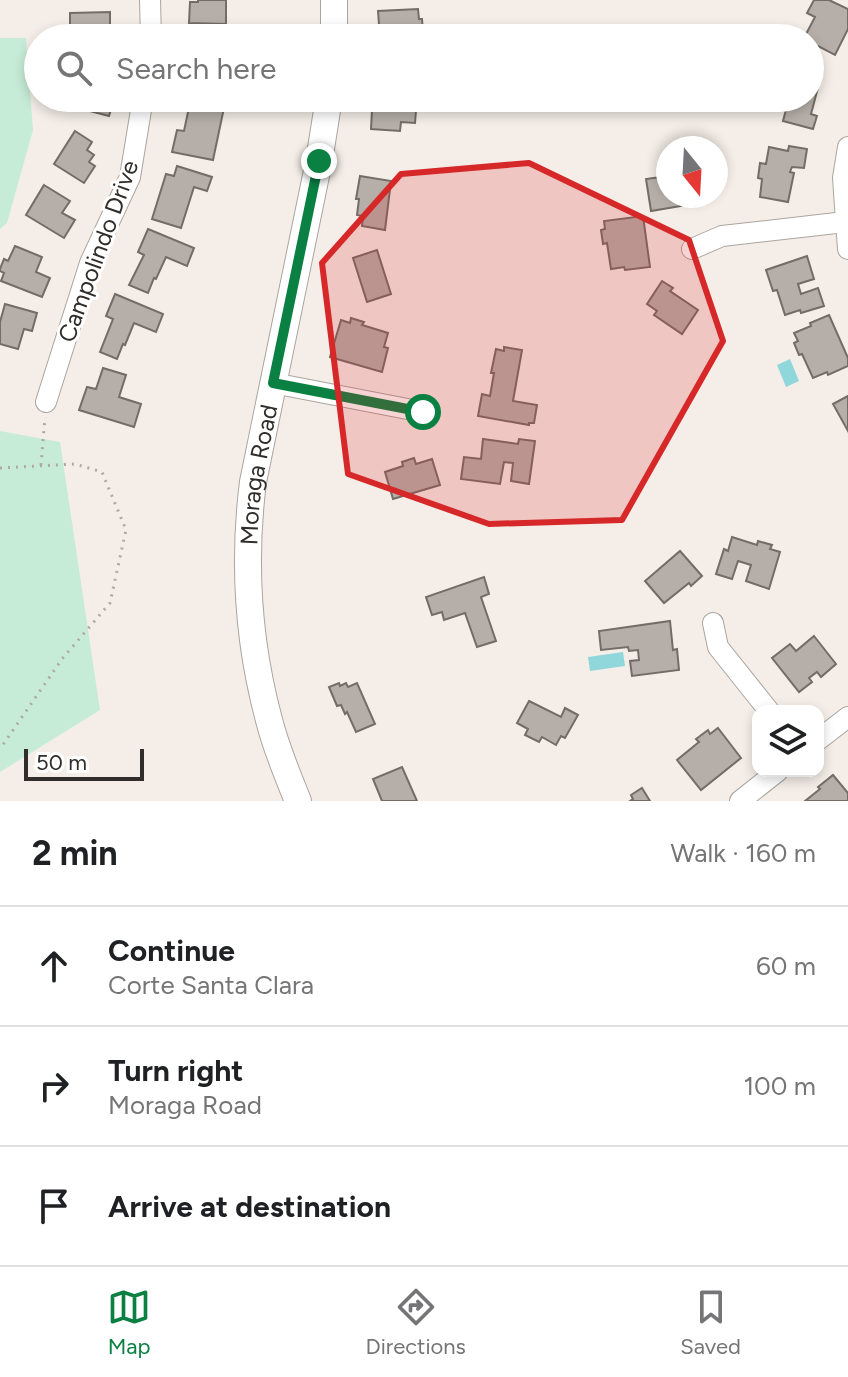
<!DOCTYPE html>
<html lang="en">
<head>
<meta charset="utf-8">
<style>
	body { margin:0; font-family:Figtree,sans-serif; background:#f2f2f2; color:#202124 }
	.controls { position:absolute; right:24px; bottom:24px; display:grid; overflow:hidden; border-radius:16px; box-shadow:0 4px 12px #0003 }
	.controls button { width:72px; height:72px; display:grid; place-items:center; padding:0; border:0; border-bottom:2px solid #e0e0e0; background:#fff; color:#202124; font:40px sans-serif }
	.compass { position:absolute; left:656px; top:136px; width:72px; height:72px; border-radius:50%; background:#fff; box-shadow:0 4px 12px #0003; rotate:162deg }
	.scale { position:absolute; left:24px; bottom:20px; width:120px; box-sizing:border-box; padding-left:8px; border:4px solid #302d2a; border-top:0; font-size:22px; line-height:28px; white-space:nowrap; color:#302d2a; -webkit-text-stroke:6px #fff; paint-order:stroke }
	.stop { position:absolute; width:24px; height:24px; margin:-18px; border:6px solid #0b8043; border-radius:50%; background:#fff }
	.stop.end { background:#0b8043; border-color:#fff; box-shadow:0 2px 8px #0008 }
	.list { margin:0; padding:0; list-style:none }
	h2 { display:flex; justify-content:space-between; align-items:center; height:104px; margin:0; padding:0 32px; font-size:34px }
	h2 small { font-size:26px; font-weight:400; color:#757577 }
	.list li { display:grid; grid-template-columns:52px 1fr auto; gap:24px; align-items:center; box-sizing:border-box; height:120px; padding:0 32px; border-top:2px solid #e0e0e0 }
	.list b { display:block; font-size:30px; white-space:nowrap }
	.list p { margin:0; font-size:26px; white-space:nowrap; color:#757577 }
	.list em { font-size:26px; font-style:normal; color:#757577 }
	.icon { flex:none; width:44px; height:44px; fill:none; stroke:currentColor; stroke-width:2; stroke-linecap:round; stroke-linejoin:round }
	.map { position:relative; flex:none; width:848px; height:801px; overflow:hidden }
	.search { position:absolute; background:#fff; box-shadow:0 4px 12px #0003; left:24px; right:24px; top:24px; height:88px; display:flex; align-items:center; gap:20px; box-sizing:border-box; padding:0 28px; border-radius:44px; color:#757577; font-size:30px }
	.sheet { height:464px; background:#fff }
	nav { display:flex; justify-content:space-around; align-items:center; box-sizing:border-box; height:112px; border-top:2px solid #e0e0e0; background:#fff; font-size:22px; color:#757577 }
	nav a { display:grid; justify-items:center; gap:4px }
	nav .on { color:#0b8043 }
	.map>svg:first-child { display:block }
	.green { fill:#c6ecd7 }
	.water { fill:#8fd7db }
	.building { fill:#b6afa9; stroke:#736c67; stroke-width:2 }
	.lines { fill:none; stroke-linecap:round; stroke-linejoin:round }
	.minor-casing { stroke:#aca59f; stroke-width:22 }
	.major-casing { stroke:#aca59f; stroke-width:28 }
	.path { stroke:#aea9a4; stroke-width:3; stroke-dasharray:2 6; stroke-linecap:butt }
	.minor { stroke:#fff; stroke-width:20 }
	.major { stroke:#fff; stroke-width:26 }
	.route { stroke:#0b8043; stroke-width:10 }
	.marked { fill:#d62828; fill-opacity:0.2; stroke:#d62828; stroke-width:6; stroke-linejoin:round }
	.labels { text-anchor:middle; dominant-baseline:central; stroke-width:6; stroke-linejoin:round; paint-order:stroke }
	.street-label { font-size:24px; fill:#302d2a; stroke:#fff }
</style>
</head>
<body>
<div class="map">
<svg width="848" height="801" viewBox="0 0 848 801">
	<rect width="100%" height="100%" fill="#f5eee8"/>
	<g class="green">
		<polygon points="0,38 26,38 33,130 7,223 0,229"/>
		<polygon points="0,431 60,442 100,710 0,772"/>
	</g>
	<g class="water">
		<polygon points="790,359 799,381 786,387 777,365"/>
		<polygon points="623,652 625,666 590,671 588,657"/>
	</g>
	<g class="building">
		<polygon points="198,0 226,0 226,24 189,23 190,2 198,2"/>
		<polygon points="814,0 829,0 848,9 848,29 835,55 810,42 810,38 804,38 815,17 807,13"/>
		<polygon points="418,9 419,19 422,19 423,32 419,33 419,38 380,38 378,11"/>
		<polygon points="110,12 110,26 102,26 102,31 114,31 114,38 70,38 70,13"/>
		<polygon points="810,81 819,84 811,114 817,116 813,129 783,121 789,98 810,98"/>
		<polygon points="69,98 108,98 114,100 109,116 67,105"/>
		<polygon points="191,98 225,103 213,160 172,152 177,130 184,131"/>
		<polygon points="380,98 417,98 415,123 401,122 400,131 371,129 372,110 378,110"/>
		<polygon points="75,131 92,142 87,150 94,155 89,162 95,166 84,183 54,164"/>
		<polygon points="789,146 807,149 804,168 792,167 790,172 794,173 788,202 760,197 762,179 758,178 760,163 766,164 769,147 788,151"/>
		<polygon points="177,166 212,177 207,191 194,187 181,228 152,219 166,174 174,176"/>
		<polygon points="360,176 391,181 385,230 362,226 363,216 357,215 359,199 356,199"/>
		<polygon points="668,176 668,196 692,196 693,204 651,211 646,179"/>
		<polygon points="44,185 70,201 62,213 75,220 64,238 26,215"/>
		<polygon points="643,216 650,267 625,270 624,267 611,269 607,243 603,244 601,230 605,229 604,221"/>
		<polygon points="148,229 194,248 187,266 166,257 156,279 154,278 148,293 129,285 144,255 138,252"/>
		<polygon points="15,246 42,257 36,272 50,278 42,297 1,281 4,273 0,271 0,269 4,259 8,261"/>
		<polygon points="377,250 391,294 367,302 353,258"/>
		<polygon points="807,256 814,279 798,284 801,294 818,288 824,306 801,313 800,310 785,315 777,290 773,291 766,270"/>
		<polygon points="662,281 673,288 670,291 698,310 682,334 654,315 657,311 647,304"/>
		<polygon points="115,294 163,314 156,332 134,323 125,345 123,344 117,359 100,352 113,319 106,316"/>
		<polygon points="5,304 37,313 32,331 24,329 18,349 0,344 0,322"/>
		<polygon points="829,315 848,358 848,366 828,375 827,372 813,378 802,354 799,355 794,343 798,341 794,333 811,326 810,323"/>
		<polygon points="351,318 364,322 362,325 388,333 384,347 388,348 382,372 330,357 341,320 350,323"/>
		<polygon points="504,347 522,350 513,401 537,405 534,423 529,423 529,425 478,416 482,394 490,396 494,373 491,373 496,349 504,351"/>
		<polygon points="103,368 126,375 119,397 141,404 134,427 79,410 87,387 96,389"/>
		<polygon points="848,396 848,431 833,404"/>
		<polygon points="483,439 518,444 519,439 535,441 529,484 511,481 513,463 504,462 500,484 461,479 464,457 481,459"/>
		<polygon points="414,458 416,464 432,459 440,485 393,499 385,472 403,466 402,462"/>
		<polygon points="732,537 757,545 758,541 772,545 770,549 780,552 769,589 746,581 751,565 738,561 732,579 716,574 724,549 728,551"/>
		<polygon points="680,551 702,576 691,586 689,583 664,603 645,581"/>
		<polygon points="484,577 489,594 481,597 496,641 477,647 465,613 444,620 442,612 432,615 426,597"/>
		<polygon points="670,621 673,650 677,649 679,670 632,676 630,661 639,660 638,650 629,651 628,647 601,650 599,631"/>
		<polygon points="814,636 836,664 821,677 817,672 809,678 812,682 799,692 772,658 790,644 796,651"/>
		<polygon points="339,683 340,686 346,683 348,687 357,683 375,724 356,732 347,712 345,714 341,705 337,706 329,687"/>
		<polygon points="529,701 561,717 565,708 578,715 565,738 561,736 556,745 542,737 539,742 525,735 528,729 517,723"/>
		<polygon points="718,728 741,758 701,790 677,760 699,742 696,739 708,730 710,734"/>
		<polygon points="402,767 417,801 382,801 373,779"/>
		<polygon points="833,775 848,793 848,801 805,801 820,789 818,787"/>
		<polygon points="642,788 650,801 630,801 633,799 631,795"/>
	</g>
	<g class="lines">
		<defs>
			<g id="minor">
				<polyline points="150,0 151,38"/>
				<polyline points="848,147 843,178 848,249"/>
				<polyline points="692,249 722,236 845,222"/>
				<polyline points="273,383 423,412"/>
				<polyline points="46,402 90,263 130,177 143,98"/>
				<polyline points="713,623 718,647 769,711"/>
				<polyline points="818,740 848,717"/>
				<polyline points="740,801 778,771"/>
			</g>
			<g id="major">
				<polyline points="334,38 334,0"/>
				<path id="s1" d="M298 801C287 774 276 748 269 720 248 642 243 561 253 482L319 161 329 98"/>
			</g>
		</defs>
		<use href="#minor" class="minor-casing"/>
		<use href="#major" class="major-casing"/>
		<g class="path">
			<polyline points="41,465 45,417"/>
			<polyline points="0,468 75,464 102,472 126,530 110,603 62,659 0,749"/>
		</g>
		<use href="#minor" class="minor"/>
		<use href="#major" class="major"/>
	</g>
	<g class="lines">
		<polyline class="route" points="319,161 273,383 423,412"/>
	</g>
	<path class="marked" d="M529 163 689 240 723 341 622 520 489 524 348 474 322 263 401 174Z"/>
	<g class="labels">
		<g class="street-label">
			<text transform="translate(98 251) rotate(-70)">Campolindo Drive</text>
			<text stroke="none"><textPath href="#s1" startOffset="334">Moraga Road</textPath></text>
		</g>
	</g>
</svg>
<div class="controls">
<button><svg class="icon" aria-label="layers" viewBox="0 0 24 24"><path d="M12 4l9 5-9 5-9-5zM3 14l9 5 9-5"/></svg></button>
</div>
<svg class="compass" viewBox="-18 -18 36 36"><path d="M0-13l5 13h-10z" fill="#e53935"/><path d="M0 13l5-13h-10z" fill="#757577"/></svg>
<div class="scale">50 m</div>
<div class="stop" style="left:423px;top:412px"></div>
<div class="stop end" style="left:319px;top:161px"></div>
<div class="search"><svg class="icon" aria-label="search" viewBox="0 0 24 24"><circle cx="10" cy="10" r="6"/><path d="M15 15l6 6"/></svg>Search here</div>
</div>
<section class="sheet">
<h2>2 min<small>Walk · 160 m</small></h2>
<ul class="list">
<li><svg class="icon" aria-label="ahead" viewBox="0 0 24 24"><path d="M12 20V5M6 11l6-6 6 6"/></svg><div><b>Continue</b><p>Corte Santa Clara</p></div><em>60 m</em></li>
<li><svg class="icon" aria-label="right" viewBox="0 0 24 24"><path d="M7 20v-9h11M14 6l5 5-5 5"/></svg><div><b>Turn right</b><p>Moraga Road</p></div><em>100 m</em></li>
<li><svg class="icon" aria-label="arrive" viewBox="0 0 24 24"><path d="M6 21V4h12l-3 4 3 4H6"/></svg><div><b>Arrive at destination</b></div></li>
</ul>
</section>
<nav>
<a class="on"><svg class="icon" aria-label="map" viewBox="0 0 24 24"><path d="M3 6l6-2 6 2 6-2v14l-6 2-6-2-6 2zM9 4v14M15 6v14"/></svg>Map</a>
<a><svg class="icon" aria-label="directions" viewBox="0 0 24 24"><path d="M12 3l9 9-9 9-9-9zM9 14v-3h6M13 9l2 2-2 2"/></svg>Directions</a>
<a><svg class="icon" aria-label="saved" viewBox="0 0 24 24"><path d="M7 4h10v16l-5-4-5 4z"/></svg>Saved</a>
</nav>
</body>
</html>
